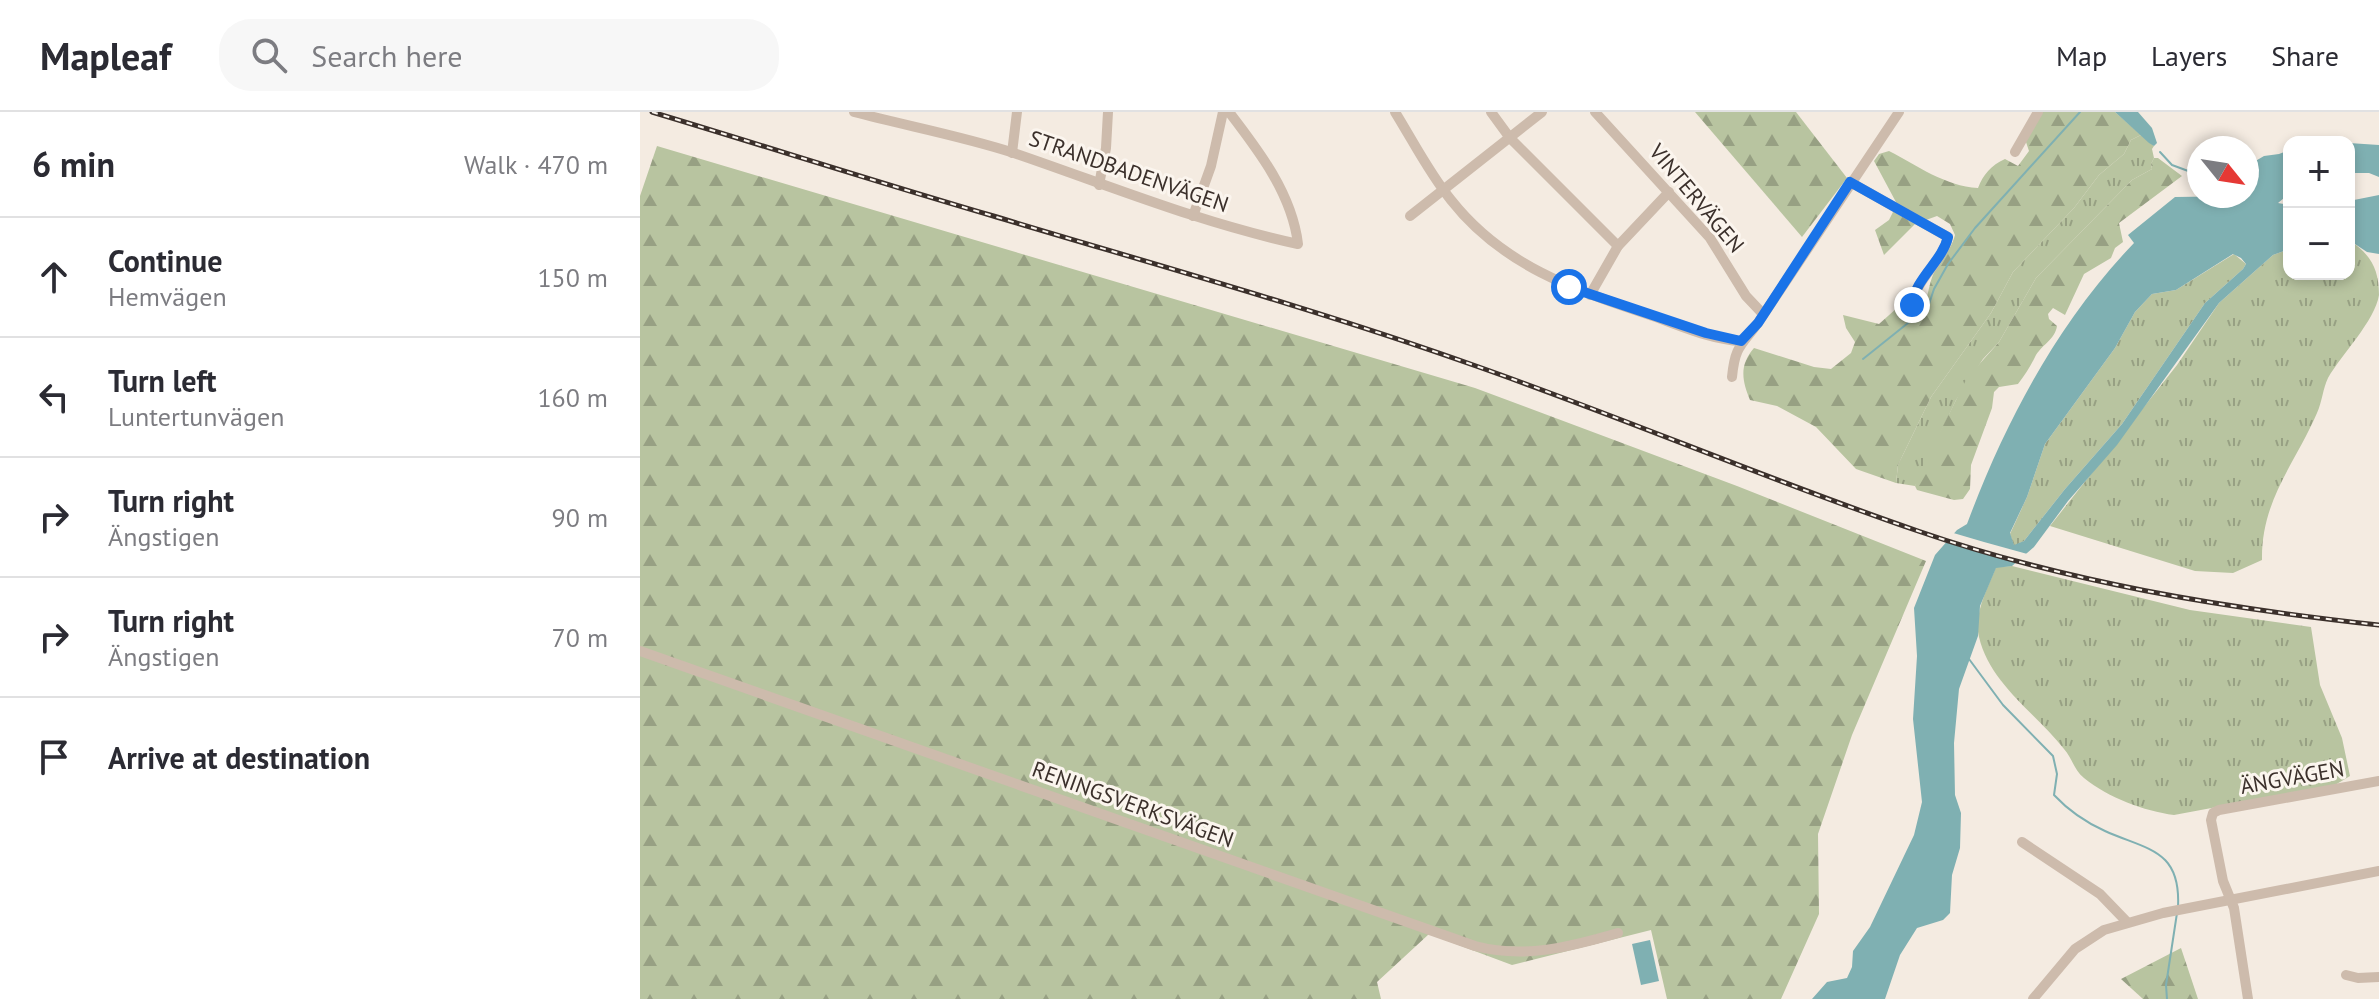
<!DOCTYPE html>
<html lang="en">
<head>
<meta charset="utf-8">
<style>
	body { margin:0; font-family:"PT Sans",sans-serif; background:#f7f7f7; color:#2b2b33 }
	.controls { position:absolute; right:24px; top:24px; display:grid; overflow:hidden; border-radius:16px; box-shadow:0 4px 12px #0003 }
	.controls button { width:72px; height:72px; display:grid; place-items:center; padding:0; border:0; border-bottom:2px solid #e1e1e2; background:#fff; color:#2b2b33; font:40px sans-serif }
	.compass { position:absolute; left:1547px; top:24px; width:72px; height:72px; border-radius:50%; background:#fff; box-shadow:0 4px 12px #0003; rotate:120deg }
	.stop { position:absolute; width:24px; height:24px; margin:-18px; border:6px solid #1a73e8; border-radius:50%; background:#fff }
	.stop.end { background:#1a73e8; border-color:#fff; box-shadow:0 2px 8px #0008 }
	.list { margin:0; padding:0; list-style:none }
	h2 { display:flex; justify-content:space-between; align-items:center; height:104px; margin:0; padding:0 32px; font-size:34px }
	h2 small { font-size:26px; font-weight:400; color:#7c7c81 }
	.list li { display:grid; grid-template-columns:52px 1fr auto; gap:24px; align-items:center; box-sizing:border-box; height:120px; padding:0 32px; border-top:2px solid #e1e1e2 }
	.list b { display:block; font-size:30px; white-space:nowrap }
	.list p { margin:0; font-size:26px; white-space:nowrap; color:#7c7c81 }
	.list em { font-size:26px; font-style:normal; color:#7c7c81 }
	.icon { flex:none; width:44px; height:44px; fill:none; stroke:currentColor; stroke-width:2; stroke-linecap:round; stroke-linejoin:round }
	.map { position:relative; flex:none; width:1739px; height:887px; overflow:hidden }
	header { display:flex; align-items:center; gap:48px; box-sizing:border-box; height:112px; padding:0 40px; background:#fff; border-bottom:2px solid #e1e1e2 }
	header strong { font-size:38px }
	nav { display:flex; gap:44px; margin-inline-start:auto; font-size:28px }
	.search { width:560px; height:72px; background:#f7f7f7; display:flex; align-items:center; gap:20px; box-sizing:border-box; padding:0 28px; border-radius:32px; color:#7c7c81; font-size:30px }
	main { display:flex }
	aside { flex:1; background:#fff }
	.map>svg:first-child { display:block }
	.grass { fill:url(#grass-tufts) }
	.forest { fill:url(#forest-firs) }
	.water { fill:#7fb0b2; fill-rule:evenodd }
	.pier { fill:#f4ebe1 }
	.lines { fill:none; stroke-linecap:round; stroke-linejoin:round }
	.stream { stroke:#7fb0b2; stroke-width:2 }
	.minor { stroke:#cdbbac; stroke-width:10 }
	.rail-casing { stroke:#3b302b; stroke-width:5 }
	.rail { stroke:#fbf5ee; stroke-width:2; stroke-dasharray:6; stroke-linecap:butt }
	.route { stroke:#1a73e8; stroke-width:10 }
	.labels { text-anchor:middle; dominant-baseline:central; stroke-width:6; stroke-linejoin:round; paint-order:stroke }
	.street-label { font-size:22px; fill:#3b302b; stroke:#fbf5ee }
</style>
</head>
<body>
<header>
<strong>Mapleaf</strong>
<div class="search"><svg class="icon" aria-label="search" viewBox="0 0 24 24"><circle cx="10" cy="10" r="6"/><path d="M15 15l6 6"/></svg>Search here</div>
<nav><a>Map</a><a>Layers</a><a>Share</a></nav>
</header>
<main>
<aside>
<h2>6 min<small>Walk · 470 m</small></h2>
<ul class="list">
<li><svg class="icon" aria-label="ahead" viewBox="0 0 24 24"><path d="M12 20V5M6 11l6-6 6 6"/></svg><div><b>Continue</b><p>Hemvägen</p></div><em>150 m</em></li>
<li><svg class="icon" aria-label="left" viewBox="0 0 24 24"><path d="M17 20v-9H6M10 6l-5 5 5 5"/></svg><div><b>Turn left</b><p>Luntertunvägen</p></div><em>160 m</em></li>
<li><svg class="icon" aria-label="right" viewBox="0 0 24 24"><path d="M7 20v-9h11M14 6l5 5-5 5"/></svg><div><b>Turn right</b><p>Ängstigen</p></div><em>90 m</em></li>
<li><svg class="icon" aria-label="right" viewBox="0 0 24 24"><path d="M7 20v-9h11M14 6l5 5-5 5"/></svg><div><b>Turn right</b><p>Ängstigen</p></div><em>70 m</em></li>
<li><svg class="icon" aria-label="arrive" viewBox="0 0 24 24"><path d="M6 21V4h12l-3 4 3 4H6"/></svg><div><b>Arrive at destination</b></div></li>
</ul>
</aside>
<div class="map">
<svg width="1739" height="887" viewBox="0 0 1739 887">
	<defs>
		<pattern id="grass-tufts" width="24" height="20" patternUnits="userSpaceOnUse" patternTransform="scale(2)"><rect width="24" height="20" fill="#b8c4a0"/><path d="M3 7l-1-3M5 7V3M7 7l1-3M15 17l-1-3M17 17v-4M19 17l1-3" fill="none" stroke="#97a083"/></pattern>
		<pattern id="forest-firs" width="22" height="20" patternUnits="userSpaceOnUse" patternTransform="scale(2)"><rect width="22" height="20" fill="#b8c4a0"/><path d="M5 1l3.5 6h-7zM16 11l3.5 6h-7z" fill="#97a083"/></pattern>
	</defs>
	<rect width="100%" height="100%" fill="#f4ebe1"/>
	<g class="grass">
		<polygon points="1501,23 1514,34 1512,37 1514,46 1511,52 1512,57 1492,68 1396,166 1359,230 1343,247 1316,288 1275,374 1256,371 1258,353 1291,285 1351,201 1373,160 1434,96 1459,63 1484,42 1491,28"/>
		<path d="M1709 128C1730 142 1739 156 1739 183 1735 209 1701 243 1688 266 1683 276 1682 290 1677 301 1655 352 1621 388 1622 448L1593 461 1555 459 1410 414 1537 253 1579 191 1633 143 1649 137V162H1709Z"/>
		<polygon points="1594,142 1606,152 1603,157 1565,191 1482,312 1425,377 1384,429 1374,434 1370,422 1387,385 1405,332 1475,236 1495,200 1512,182 1536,178"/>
		<path d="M1372 454 1550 498 1671 515 1680 573 1702 626 1710 664 1695 673 1534 703C1504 699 1469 686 1444 666 1434 658 1432 646 1424 637 1396 601 1350 572 1339 525 1333 502 1348 476 1356 455Z"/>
	</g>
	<g class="forest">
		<polygon points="1055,0 1156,0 1207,66 1162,125"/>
		<path d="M1400 0H1475L1501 23 1491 28 1484 42 1459 63 1434 96 1373 160 1351 201 1291 285 1258 353 1256 371 1216 357 1176 315 1137 294 1110 288C1102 269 1099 253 1114 236L1174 255 1191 257 1211 241 1215 230 1206 216 1203 203 1239 212 1257 196 1271 202 1284 194C1289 182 1289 168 1296 157 1303 144 1311 138 1315 123L1310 112 1297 104 1275 112 1244 143 1235 118 1249 108 1257 92 1234 49 1239 42 1249 39C1278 54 1305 74 1338 76 1343 63 1351 53 1365 47L1378 54 1389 39 1385 27Z"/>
		<polygon points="17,34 835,276 1097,374 1286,449 1212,623 1178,722 1179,802 1141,887 1027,887 1011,818 872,853 789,822 737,870 741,887 0,887 0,84"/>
		<path d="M1514 46H1518L1542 64 1479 111 1483 130 1475 136 1471 146 1444 162 1425 203 1413 196 1408 202 1409 207 1417 214C1415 228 1401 233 1395 245 1390 255 1385 263 1378 272L1359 275 1354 280 1352 296 1331 353 1330 377 1323 387 1314 388 1277 378 1275 374 1277 366 1327 266 1359 230 1396 166 1492 68 1512 57 1511 52Z"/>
		<polygon points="1541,836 1558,887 1503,887 1481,867"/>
	</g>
	<g class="water">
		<polygon points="1475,0 1498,0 1512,16 1517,31 1514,34 1509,31"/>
		<polygon points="1709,31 1739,33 1739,65 1729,61 1709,61"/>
		<path d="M1649 38V82L1638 91 1649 93V137L1633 143 1579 191 1477 333 1428 389 1394 435 1372 454 1356 456 1340 494 1338 524 1319 577 1314 631 1315 683 1321 701 1320 736 1312 763 1310 801 1303 808 1277 816 1260 843 1245 887H1172L1187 870 1207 866 1212 855 1213 839 1230 815 1274 723 1282 690 1273 607 1277 544 1274 496 1295 443 1317 418 1327 412C1365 310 1418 210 1494 131L1488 123 1535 85 1607 84V54L1624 44 1639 42ZM1593 142 1601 146 1606 152 1603 157 1565 191 1482 312 1425 377 1384 429 1374 433 1370 421 1387 385 1405 332 1475 236 1495 200 1512 182 1536 178Z"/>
		<polygon points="1739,83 1739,142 1727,140 1709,128 1709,89"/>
		<polygon points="1010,828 1019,869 1001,873 992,832"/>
	</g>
	<polygon class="pier" points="1310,420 1344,430 1391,443 1380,452 1301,429"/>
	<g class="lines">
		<g class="stream">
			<polyline points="1520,40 1532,53 1559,63"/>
			<polyline points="1223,247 1288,195 1294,177 1308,152 1335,116 1440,0"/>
			<path d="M1329 547 1363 593 1413 644 1417 662 1414 683C1429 699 1445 710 1465 719 1507 738 1541 737 1538 795"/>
			<polyline points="1527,887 1526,873 1537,801"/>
		</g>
		<g class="minor">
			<path d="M214 0C267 14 322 24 374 41 468 73 560 111 658 132 652 82 619 39 589 0"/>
			<path d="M755 0C773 29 789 61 811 88 862 153 932 177 1007 202 1037 212 1070 228 1101 229"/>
			<polyline points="851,0 870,26 978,134"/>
			<polyline points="955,0 1070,126 1106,184 1123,202"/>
			<polyline points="1375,40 1398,0"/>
			<polyline points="372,41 377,0"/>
			<path d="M1210 70 1308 125C1303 150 1276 166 1272 193"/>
			<polyline points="459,73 466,36 468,0"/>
			<polyline points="553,104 571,54 583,0"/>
			<polyline points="770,104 902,0"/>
			<polyline points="950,183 978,134 1029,80"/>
			<path d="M1092 265C1095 234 1101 234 1118 211L1259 0"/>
			<path d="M0 539 835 834C884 847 930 835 978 821"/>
			<polyline points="1382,730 1460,782 1487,810"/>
			<polyline points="1706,863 1718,866 1739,865"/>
			<polyline points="1393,887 1435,837 1464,818 1523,801 1739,759"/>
			<polyline points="1608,887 1594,796 1583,769 1571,708 1573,701 1579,698 1739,669"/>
		</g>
		<defs>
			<path id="rail" d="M12 0C125 34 237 70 350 103 513 152 676 197 836 254 984 306 1129 368 1278 419 1426 470 1583 496 1739 513"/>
		</defs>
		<use href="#rail" class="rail-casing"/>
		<use href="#rail" class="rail"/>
	</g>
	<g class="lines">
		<path class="route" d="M929 175 1066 221 1101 229 1118 211 1210 70 1308 125C1302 150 1275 166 1272 193"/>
	</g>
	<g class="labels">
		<g class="street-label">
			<text transform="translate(489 59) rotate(19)">STRANDBADENVÄGEN</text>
			<text transform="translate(1057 86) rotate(50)">VINTERVÄGEN</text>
			<text transform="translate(1652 665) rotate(-10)">ÄNGVÄGEN</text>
			<text transform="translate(493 692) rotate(20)">RENINGSVERKSVÄGEN</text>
		</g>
	</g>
</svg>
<div class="controls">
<button>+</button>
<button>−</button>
</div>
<svg class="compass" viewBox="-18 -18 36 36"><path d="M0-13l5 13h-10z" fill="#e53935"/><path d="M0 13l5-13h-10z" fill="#7c7c81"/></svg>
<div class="stop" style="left:929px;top:175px"></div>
<div class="stop end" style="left:1272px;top:193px"></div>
</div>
</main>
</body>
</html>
